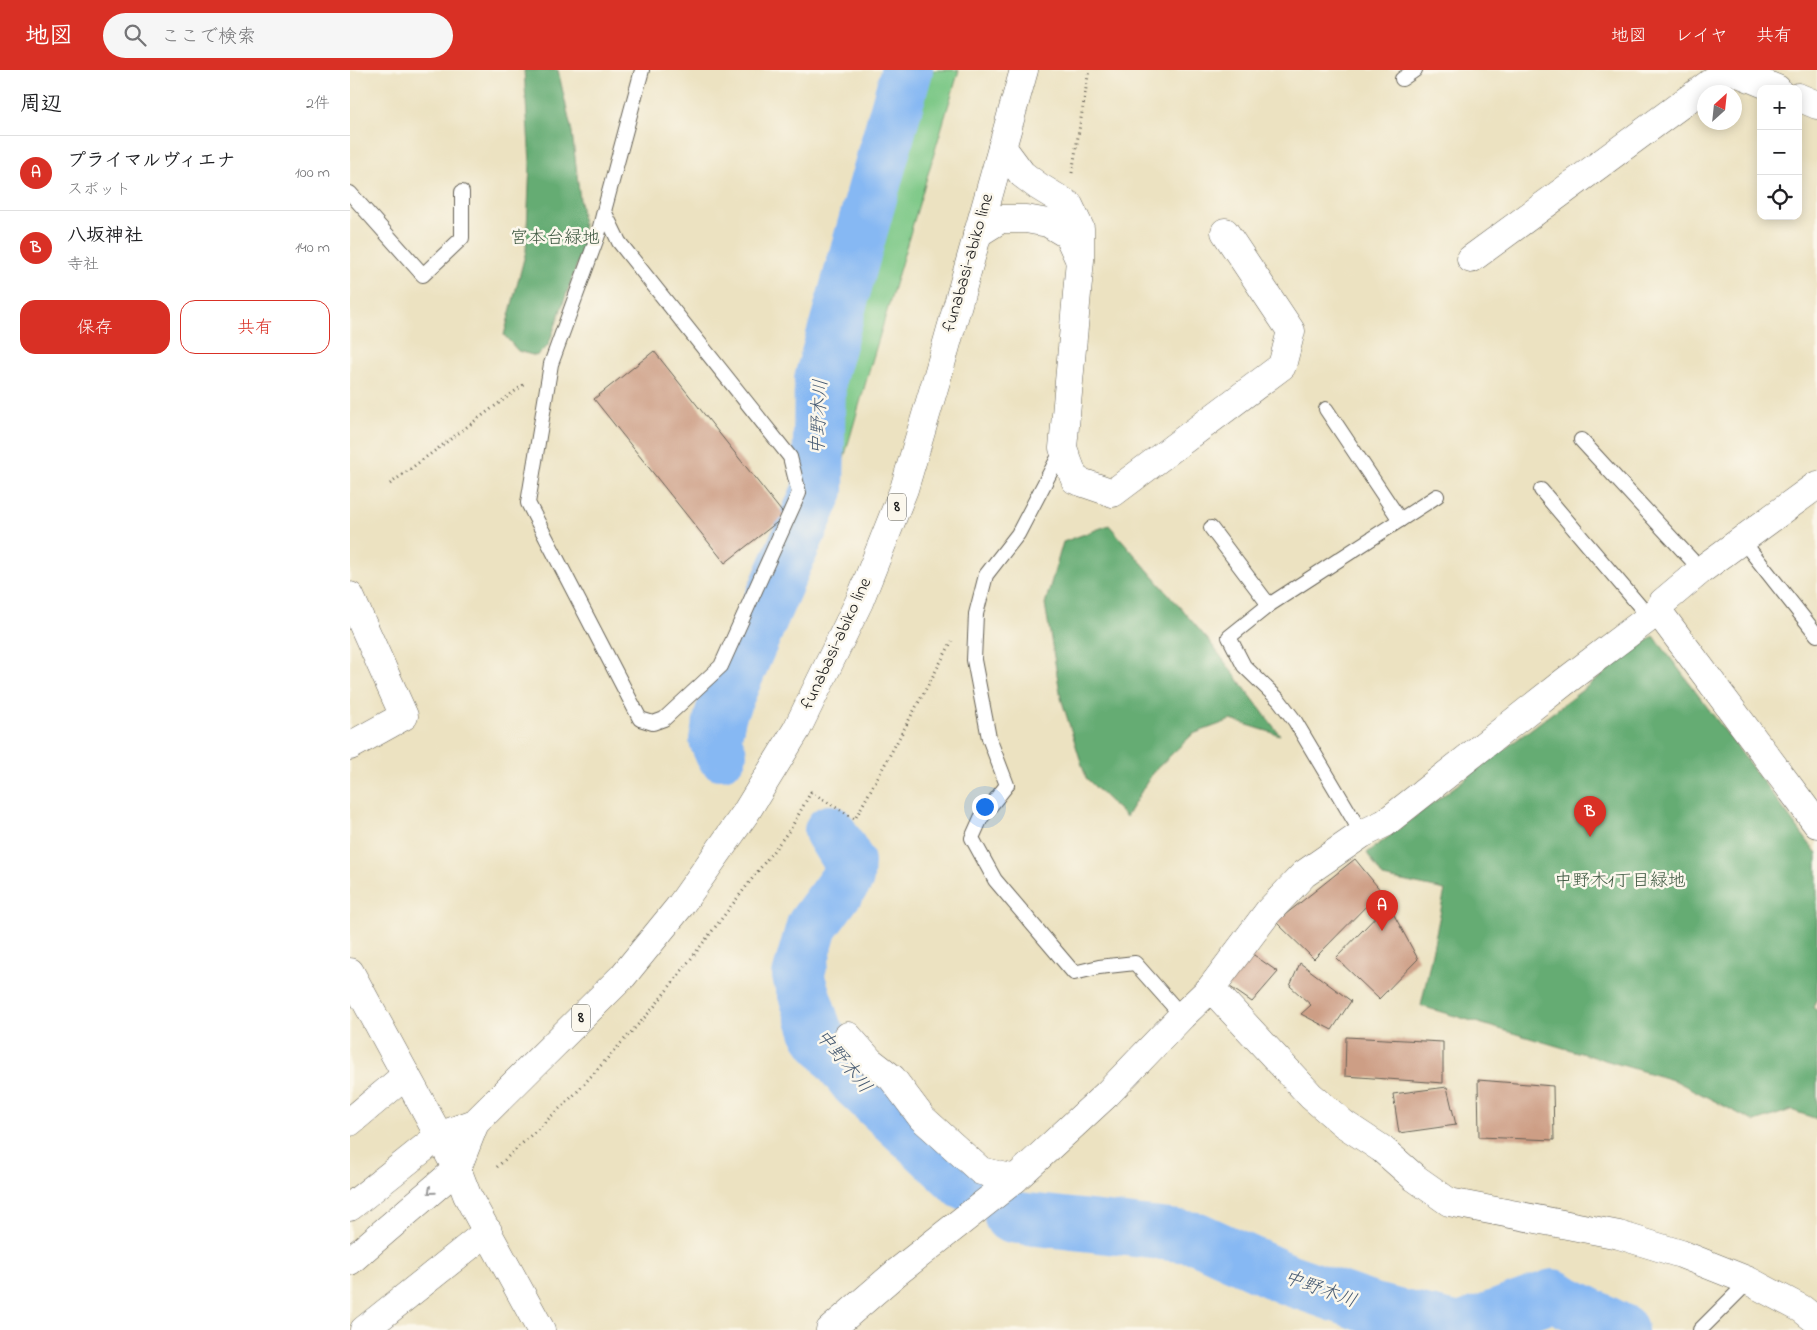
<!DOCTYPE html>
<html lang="ja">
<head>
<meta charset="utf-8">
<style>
	body { margin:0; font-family:"Indie Flower","Klee One",sans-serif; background:#f6f6f6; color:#202124 }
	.controls { position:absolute; right:15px; top:15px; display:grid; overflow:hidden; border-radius:10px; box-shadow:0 2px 12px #0003 }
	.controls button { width:45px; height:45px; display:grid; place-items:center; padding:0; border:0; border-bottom:1px solid #e0e0e0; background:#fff; color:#202124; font:25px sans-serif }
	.compass { position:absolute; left:1347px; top:15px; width:45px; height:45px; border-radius:50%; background:#fff; box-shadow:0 2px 12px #0003; rotate:27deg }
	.you { position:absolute; left:634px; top:736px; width:18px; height:18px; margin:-12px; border:4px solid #fff; border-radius:50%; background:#1a73e8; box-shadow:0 0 0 8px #1a73e833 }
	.badge { display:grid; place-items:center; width:32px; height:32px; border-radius:50%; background:#d93025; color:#fff; font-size:16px; font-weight:700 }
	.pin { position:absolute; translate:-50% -41px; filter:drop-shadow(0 1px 2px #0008) }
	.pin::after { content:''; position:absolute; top:26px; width:18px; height:15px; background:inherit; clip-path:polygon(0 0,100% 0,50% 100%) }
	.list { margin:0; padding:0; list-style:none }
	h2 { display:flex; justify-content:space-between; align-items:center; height:65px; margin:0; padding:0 20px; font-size:21px }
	h2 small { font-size:16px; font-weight:400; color:#757577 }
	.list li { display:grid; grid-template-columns:32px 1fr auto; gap:15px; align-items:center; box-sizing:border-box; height:75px; padding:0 20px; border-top:1px solid #e0e0e0 }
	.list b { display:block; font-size:19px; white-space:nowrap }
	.list p { margin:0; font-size:16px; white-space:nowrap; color:#757577 }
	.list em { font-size:16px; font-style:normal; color:#757577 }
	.actions { display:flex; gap:10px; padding:15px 20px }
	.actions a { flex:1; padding:11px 0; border:1px solid #d93025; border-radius:15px; text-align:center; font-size:18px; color:#d93025 }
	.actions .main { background:#d93025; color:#fff }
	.icon { flex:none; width:28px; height:28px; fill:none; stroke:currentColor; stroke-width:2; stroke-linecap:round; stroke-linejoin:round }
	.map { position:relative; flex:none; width:1467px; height:1260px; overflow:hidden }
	header { display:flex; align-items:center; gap:30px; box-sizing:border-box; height:70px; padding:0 25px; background:#d93025; color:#fff }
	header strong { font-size:24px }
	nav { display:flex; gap:28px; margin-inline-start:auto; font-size:18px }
	.search { width:350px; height:45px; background:#f6f6f6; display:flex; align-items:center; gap:12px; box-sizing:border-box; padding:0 18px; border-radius:28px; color:#757577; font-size:19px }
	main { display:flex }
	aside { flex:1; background:#fff }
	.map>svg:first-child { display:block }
	.green { fill:#7cc886; stroke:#4c7251 }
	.forest { fill:#65ac73; stroke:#406448 }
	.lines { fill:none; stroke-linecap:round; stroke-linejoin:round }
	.river { stroke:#86b8f3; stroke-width:52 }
	.building { fill:#cd9e85 }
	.lane-casing { stroke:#656156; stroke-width:16 }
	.street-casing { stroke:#656156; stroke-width:29 }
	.secondary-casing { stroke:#656156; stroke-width:29 }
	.primary-casing { stroke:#656156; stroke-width:29 }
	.path { stroke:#656156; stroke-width:3; stroke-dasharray:1 4; stroke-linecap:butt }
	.lane { stroke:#fff; stroke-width:14 }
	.street { stroke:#fff; stroke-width:28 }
	.secondary { stroke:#fff; stroke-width:28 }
	.primary { stroke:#fff; stroke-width:28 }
	.oneway { stroke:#999 }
	.labels { text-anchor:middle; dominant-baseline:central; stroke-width:5; stroke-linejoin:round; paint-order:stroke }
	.shield { fill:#fbf7ec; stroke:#5f5e5a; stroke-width:1 }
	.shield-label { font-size:16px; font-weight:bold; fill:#1c1c1c }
	.park-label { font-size:18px; fill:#3e5841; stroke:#fbf7ec }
	.street-label { font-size:18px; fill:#1c1c1c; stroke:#fbf7ec }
	.water-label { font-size:19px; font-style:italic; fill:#465a72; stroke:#fbf7ec }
</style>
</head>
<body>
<header>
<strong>地図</strong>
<div class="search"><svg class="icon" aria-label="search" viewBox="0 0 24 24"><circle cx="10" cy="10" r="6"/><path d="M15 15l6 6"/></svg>ここで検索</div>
<nav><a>地図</a><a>レイヤ</a><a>共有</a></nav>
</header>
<main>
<aside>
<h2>周辺<small>2件</small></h2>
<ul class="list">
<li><span class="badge">A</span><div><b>プライマルヴィエナ</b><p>スポット</p></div><em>100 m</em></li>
<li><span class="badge">B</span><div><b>八坂神社</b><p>寺社</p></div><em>140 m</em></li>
</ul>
<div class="actions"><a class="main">保存</a><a>共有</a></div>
</aside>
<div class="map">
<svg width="1467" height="1260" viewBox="0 0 1467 1260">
	<rect width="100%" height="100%" fill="#fbf7ec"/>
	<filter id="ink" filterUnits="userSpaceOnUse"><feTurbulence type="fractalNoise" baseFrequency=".02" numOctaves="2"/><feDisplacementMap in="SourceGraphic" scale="10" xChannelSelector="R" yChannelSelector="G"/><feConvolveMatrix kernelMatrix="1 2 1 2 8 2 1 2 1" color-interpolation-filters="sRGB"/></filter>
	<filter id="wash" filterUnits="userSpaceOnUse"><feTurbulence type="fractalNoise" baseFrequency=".0096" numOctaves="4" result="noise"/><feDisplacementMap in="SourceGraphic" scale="20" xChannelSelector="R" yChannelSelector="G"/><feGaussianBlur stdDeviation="1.12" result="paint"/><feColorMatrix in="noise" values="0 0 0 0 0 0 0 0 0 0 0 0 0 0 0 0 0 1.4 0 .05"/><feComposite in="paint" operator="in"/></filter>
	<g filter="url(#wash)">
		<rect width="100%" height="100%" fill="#ece2c1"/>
		<polygon class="green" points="580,0 609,0 517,308 488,409 485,339"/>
		<g class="forest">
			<polygon points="174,0 208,0 222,62 235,172 198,276 186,286 168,281 154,265 176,181 180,93"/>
			<polygon points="759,455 859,571 930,665 881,650 843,664 803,702 776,747 736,708 711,628 695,534 713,472"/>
			<polygon points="1304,566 1467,784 1467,928 1463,938 1467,940 1467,1049 1441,1040 1405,1052 1326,1011 1071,936 1095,820 1033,807 1017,783"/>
		</g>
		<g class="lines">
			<g class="river">
				<polyline points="371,684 365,670 371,643 468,420 470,309 557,0"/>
				<polyline points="480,761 499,792 498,807 462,856 448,906 467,963 506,1013 614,1114"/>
				<polyline points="660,1147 847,1168 937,1209 1023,1239 1110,1259 1203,1225 1272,1260"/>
			</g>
		</g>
		<g id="blocks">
			<g class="building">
				<polygon points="304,281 435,446 375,493 244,329"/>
				<polygon points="1005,789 1031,821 964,889 926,852"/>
				<polygon points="1038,834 1068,889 1029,929 986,888"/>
				<polygon points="894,878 928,902 902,932 870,910"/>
				<polygon points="950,893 1001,931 982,960 951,944 961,935 940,916"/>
				<polygon points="996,967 1093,972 1093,1013 995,1006"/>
				<polygon points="1128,1010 1203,1016 1204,1070 1129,1067"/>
				<polygon points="1097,1017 1106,1055 1049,1063 1043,1024"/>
			</g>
		</g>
	</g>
	<g filter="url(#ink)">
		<use href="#blocks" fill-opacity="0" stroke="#656156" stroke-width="1"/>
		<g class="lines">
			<defs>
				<g id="lane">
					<polyline points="1052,9 1065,0"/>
					<polyline points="0,123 73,205 112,168 112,122"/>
					<polyline points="254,141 269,172 440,387 449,423 371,596 314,649 303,653 290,649 178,433 201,294 248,165 254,141 292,0"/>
					<polyline points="976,339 1050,450"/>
					<polyline points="1231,370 1351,500"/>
					<polyline points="713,378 668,464 636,505 626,544 624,590 639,668 657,715 631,748 622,768 645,810 724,903 749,897 785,893 832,946"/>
					<polyline points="1191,420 1299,547"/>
					<polyline points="861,458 919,535"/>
					<polyline points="1392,470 1467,565"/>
					<polyline points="1012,764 945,651 929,630 894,596 879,567 919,535 1087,426"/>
					<polyline points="1350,1260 1399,1211"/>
				</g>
				<g id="street">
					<polyline points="1381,0 1427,19"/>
					<polyline points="1448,27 1467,35"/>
					<polyline points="652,77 672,104 688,116 719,135 730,158 730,190 713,378 725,410 763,423 932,296 941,261 875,162"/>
					<polyline points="627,164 651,149 676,149 698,153 718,165 729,189"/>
					<polyline points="1121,189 1378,0"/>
					<polyline points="0,526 54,646 0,676"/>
					<polyline points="1308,541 1467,754"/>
					<polyline points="861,918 961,1026 994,1054 1032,1079 1065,1108 1099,1132 1269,1165 1331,1184 1399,1211 1452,1239 1467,1251"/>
					<polyline points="498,966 520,991 542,1008 572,1048 631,1101 665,1109"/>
					<polyline points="0,1052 56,1005"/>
					<polyline points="107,1099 117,1125 191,1260"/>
					<polyline points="14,1260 138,1161"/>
					<polyline points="480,1260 546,1203 665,1109 757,1024 832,946 861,918 918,842 954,804 1012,764 1035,753 1213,613 1308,541 1313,532 1351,500 1467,415"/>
				</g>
				<polyline id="secondary" points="0,902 107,1099"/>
				<g id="primary">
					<polyline points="0,1137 89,1066 125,1053 273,906 330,836 395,744 447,659 509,532 554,419 589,301 674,0"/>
					<polyline points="0,1191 107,1099 125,1053"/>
				</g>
			</defs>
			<use href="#lane" class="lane-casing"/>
			<use href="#street" class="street-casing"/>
			<use href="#secondary" class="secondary-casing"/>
			<use href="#primary" class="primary-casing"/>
			<g class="path">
				<polyline points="722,103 739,0"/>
				<polyline points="40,414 176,313"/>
				<polyline points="147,1097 225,1024 304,937 441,758 461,722 505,749 602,571"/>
			</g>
			<use href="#lane" class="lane"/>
			<use href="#street" class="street"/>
			<use href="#secondary" class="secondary"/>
			<use href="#primary" class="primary"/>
		</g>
		<defs><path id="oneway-chevron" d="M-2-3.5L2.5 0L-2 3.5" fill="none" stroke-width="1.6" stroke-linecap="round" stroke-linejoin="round" transform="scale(1.25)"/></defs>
		<use class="oneway" href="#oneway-chevron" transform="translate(81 1121) rotate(140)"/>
	</g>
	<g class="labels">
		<g class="shield">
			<rect x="538" y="423.5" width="18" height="27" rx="4"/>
			<rect x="222" y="934.5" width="18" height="27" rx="4"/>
		</g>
		<g class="shield-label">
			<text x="547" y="437">8</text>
			<text x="231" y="948">8</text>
		</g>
		<g class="park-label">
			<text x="205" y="169">宮本台緑地</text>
			<text x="1270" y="812">中野木1丁目緑地</text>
		</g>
		<g class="street-label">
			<text transform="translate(619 193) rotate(-74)">funabasi-abiko line</text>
			<text transform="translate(487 574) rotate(-65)">funabasi-abiko line</text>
		</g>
		<g class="water-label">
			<text transform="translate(470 347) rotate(-87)">中野木川</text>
			<text transform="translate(493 992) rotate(51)">中野木川</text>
			<text transform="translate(970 1220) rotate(20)">中野木川</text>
		</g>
	</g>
</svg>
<div class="controls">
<button>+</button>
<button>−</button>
<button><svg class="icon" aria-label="locate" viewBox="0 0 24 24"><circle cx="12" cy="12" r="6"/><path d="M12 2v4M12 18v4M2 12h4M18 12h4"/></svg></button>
</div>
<svg class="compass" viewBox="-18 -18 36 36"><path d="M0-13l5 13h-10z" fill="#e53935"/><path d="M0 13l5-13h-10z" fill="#757577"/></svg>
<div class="you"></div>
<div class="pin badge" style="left:1032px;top:861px">A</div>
<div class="pin badge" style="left:1240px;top:767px">B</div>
</div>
</main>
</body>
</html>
